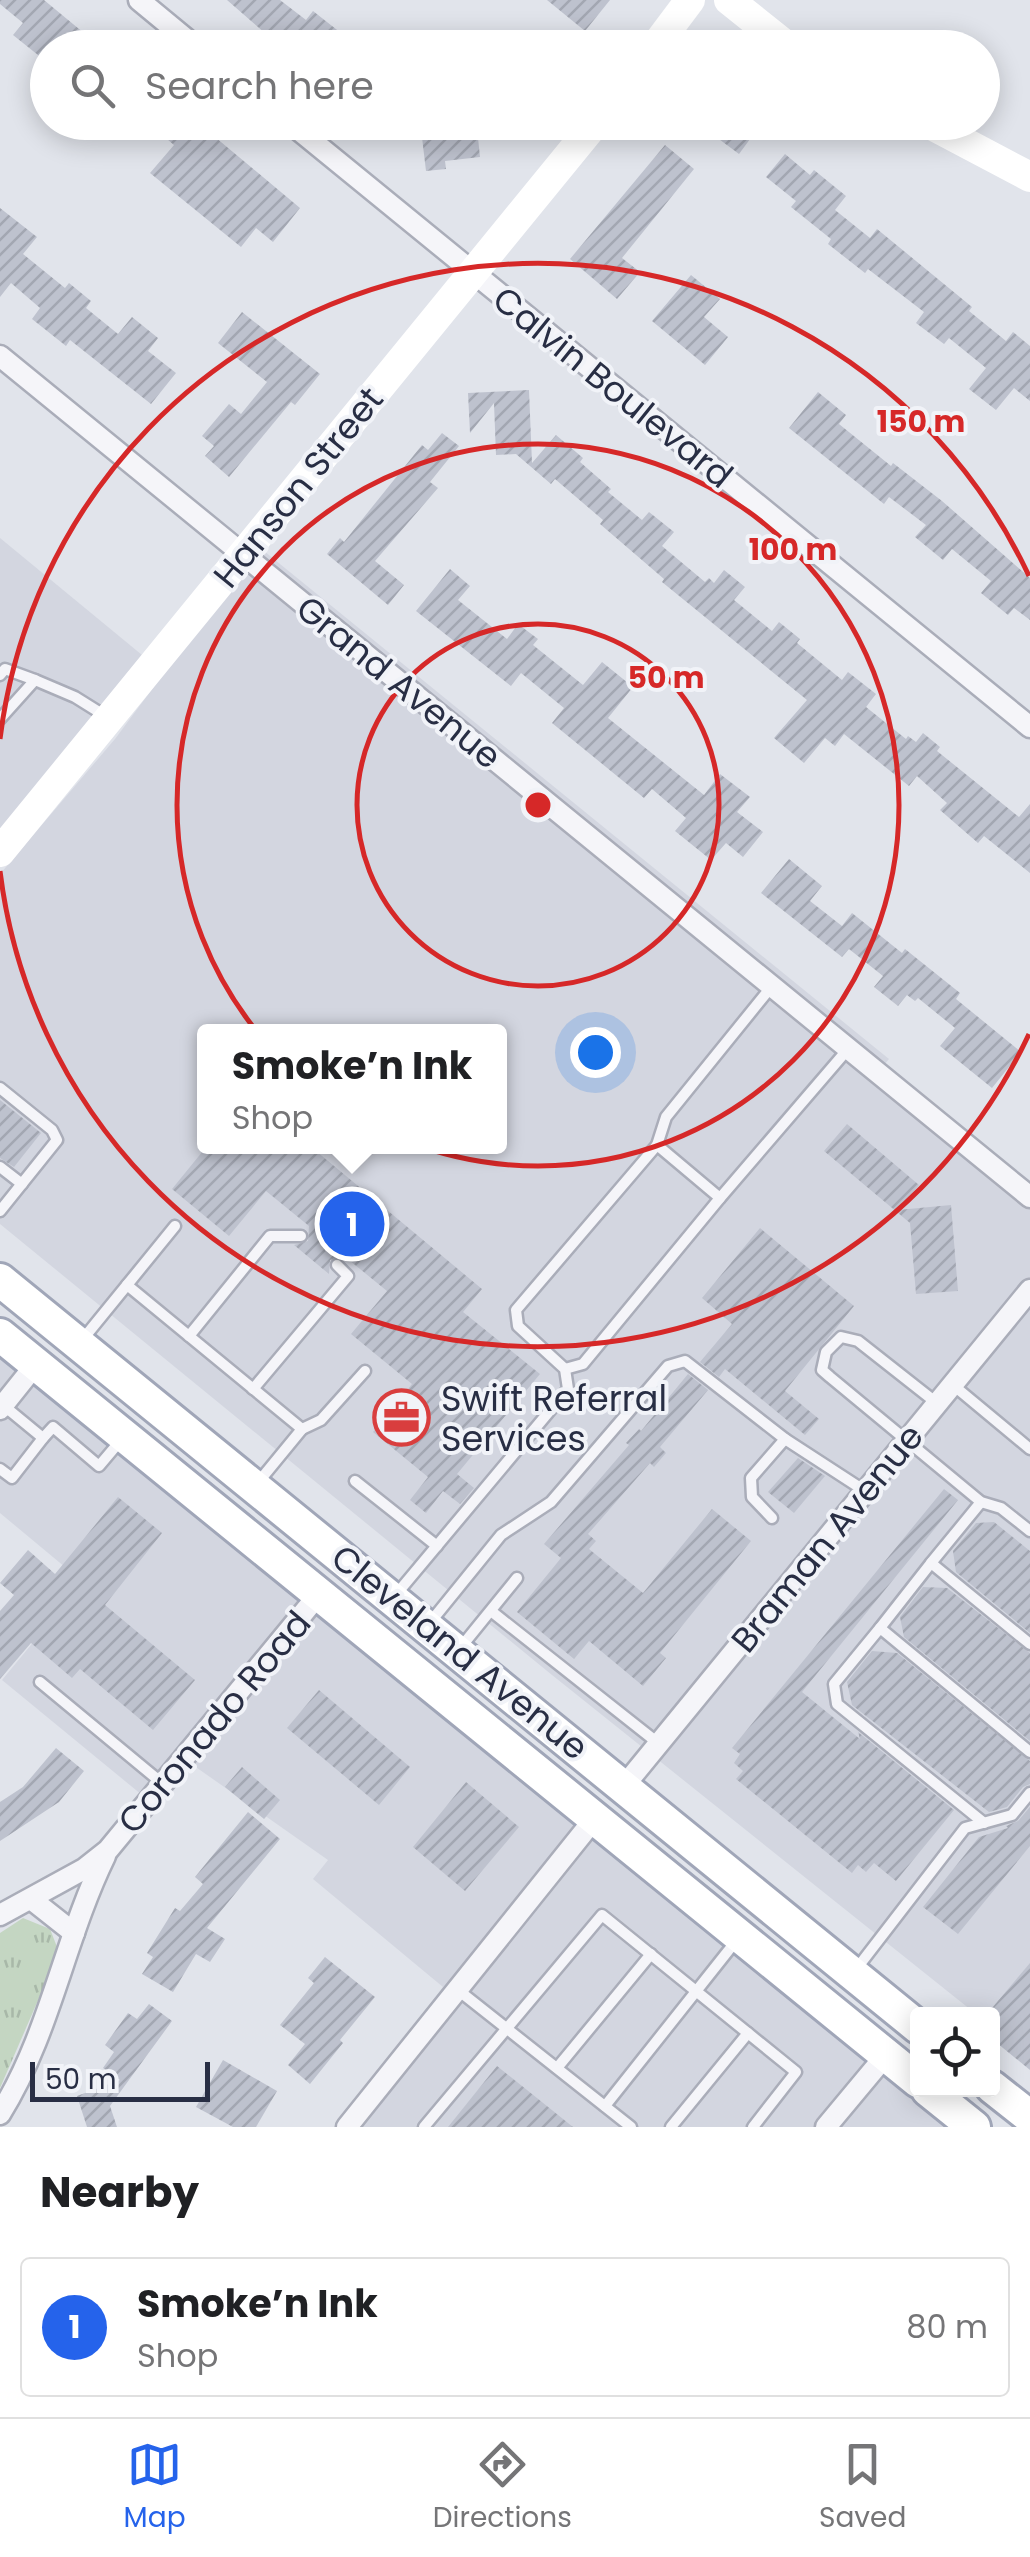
<!DOCTYPE html>
<html lang="en">
<head>
<meta charset="utf-8">
<style>
	body { margin:0; font-family:Poppins,sans-serif; background:#f2f2f2; color:#202124 }
	.controls { position:absolute; right:30px; bottom:30px; display:grid; overflow:hidden; border-radius:10px; box-shadow:0 5px 25px #0003 }
	.controls button { width:90px; height:90px; display:grid; place-items:center; padding:0; border:0; border-bottom:2px solid #e0e0e0; background:#fff; color:#202124; font:50px sans-serif }
	.scale { position:absolute; left:30px; bottom:25px; width:180px; box-sizing:border-box; padding-left:10px; border:5px solid #282e44; border-top:0; font-size:28px; line-height:35px; white-space:nowrap; color:#282e44; -webkit-text-stroke:8px #f1f3f8; paint-order:stroke }
	.you { position:absolute; left:595px; top:1052px; width:35px; height:35px; margin:-25px; border:8px solid #fff; border-radius:50%; background:#1a73e8; box-shadow:0 0 0 15px #1a73e833 }
	.badge { display:grid; place-items:center; width:65px; height:65px; border-radius:50%; background:#2563eb; color:#fff; font-size:32px; font-weight:700 }
	.pin { position:absolute; translate:-50% -50%; border:5px solid #fff; box-shadow:0 2px 10px #0006 }
	.popup { position:absolute; left:197px; top:1024px; width:310px; height:130px; box-sizing:border-box; display:grid; place-content:center; border-radius:10px; background:#fff; filter:drop-shadow(0 2px 8px #0005); font-size:32px; white-space:nowrap; color:#757577 }
	.popup b { font-size:38px; color:#202124 }
	.popup::after { content:''; position:absolute; left:50%; top:100%; margin-left:-20px; border:20px solid transparent; border-top-color:#fff }
	.list { margin:0; padding:0; list-style:none }
	h2 { display:flex; justify-content:space-between; align-items:center; height:130px; margin:0; padding:0 40px; font-size:42px }
	h2 small { font-size:32px; font-weight:400; color:#757577 }
	.list li { display:grid; grid-template-columns:65px 1fr auto; gap:30px; align-items:center; box-sizing:border-box; height:140px; margin:0 20px 20px; padding:0 20px; border:2px solid #e0e0e0; border-radius:10px }
	.list b { display:block; font-size:38px; white-space:nowrap }
	.list p { margin:0; font-size:32px; white-space:nowrap; color:#757577 }
	.list em { font-size:32px; font-style:normal; color:#757577 }
	.icon { flex:none; width:55px; height:55px; fill:none; stroke:currentColor; stroke-width:2; stroke-linecap:round; stroke-linejoin:round }
	.map { position:relative; flex:none; width:1030px; height:2127px; overflow:hidden }
	.search { position:absolute; background:#fff; box-shadow:0 5px 25px #0003; left:30px; right:30px; top:30px; height:110px; display:flex; align-items:center; gap:25px; box-sizing:border-box; padding:0 35px; border-radius:55px; color:#757577; font-size:38px }
	.sheet { height:290px; background:#fff }
	nav { display:flex; justify-content:space-around; align-items:center; box-sizing:border-box; height:140px; border-top:2px solid #e0e0e0; background:#fff; font-size:28px; color:#757577 }
	nav a { display:grid; justify-items:center; gap:5px }
	nav .on { color:#2563eb }
	.map>svg:first-child { display:block }
	.built { fill:#d3d6e0; fill-rule:evenodd }
	.grass { fill:url(#grass-tufts) }
	.building { fill:url(#building-hatch) }
	.lines { fill:none; stroke-linecap:round; stroke-linejoin:round }
	.lane-casing { stroke:#aaadb9; stroke-width:15 }
	.street-casing { stroke:#aaadb9; stroke-width:25 }
	.primary-casing { stroke:#a0a6b8; stroke-width:38 }
	.lane { stroke:#f5f5f9; stroke-width:10 }
	.street { stroke:#f5f5f9; stroke-width:20 }
	.secondary { stroke:#fff; stroke-width:30 }
	.primary { stroke:#fff; stroke-width:32 }
	.ring { fill:none; stroke:#d62828; stroke-width:5 }
	.labels { text-anchor:middle; dominant-baseline:central; stroke-width:8; stroke-linejoin:round; paint-order:stroke }
	.street-label { font-size:35px; fill:#282e44; stroke:#f1f3f8 }
	.poi-label { font-size:35px; fill:#282e44; stroke:#f1f3f8; text-anchor:start }
	.centre { fill:#d62828; stroke:#f1f3f8; stroke-width:5 }
	.ring-label { font-size:30px; text-anchor:middle; font-weight:bold; fill:#d62828; stroke:#f1f3f8; stroke-width:8; stroke-linejoin:round; paint-order:stroke }
</style>
</head>
<body>
<div class="map">
<svg width="1030" height="2127" viewBox="0 0 1030 2127">
	<defs>
		<pattern id="grass-tufts" width="24" height="20" patternUnits="userSpaceOnUse" patternTransform="scale(2.5)"><rect width="24" height="20" fill="#c4d6c2"/><path d="M3 7l-1-3M5 7V3M7 7l1-3M15 17l-1-3M17 17v-4M19 17l1-3" fill="none" stroke="#a8b8a8"/></pattern>
		<pattern id="building-hatch" width="6" height="6" patternUnits="userSpaceOnUse" patternTransform="scale(2.5)"><rect width="6" height="6" fill="#bec2ce"/><path d="M-1 1l2-2M0 6l6-6M5 7l2-2" fill="none" stroke="#a3a7b2"/></pattern>
	</defs>
	<rect width="100%" height="100%" fill="#e1e4eb"/>
	<g class="built">
		<polygon points="0,538 142,655 0,830"/>
		<path d="M264 551 889 1059 879 1071 1030 1193V2057L992 2014H976L552 1675 0 1224V874L115 739 176 657ZM205 1032H500V1146H205Z"/>
		<polygon points="0,1346 954,2127 335,2127 443,1987 313,1879 328,1860 173,1751 142,1795 2,1680 83,1582 0,1513"/>
	</g>
	<polygon class="grass" points="23,1918 50,1929 59,1952 0,2088 0,1933"/>
	<g class="building">
		<polygon points="0,0 44,0 102,48 48,48 48,63 13,35 23,23 0,4"/>
		<polygon points="227,0 280,0 306,20 313,11 360,48 282,48"/>
		<polygon points="547,0 610,0 585,31"/>
		<polygon points="147,122 197,122 300,208 273,242 256,228 241,247 150,173 174,145"/>
		<polygon points="696,122 737,122 753,135 739,154"/>
		<polygon points="446,126 446,132 477,128 480,157 445,161 446,169 426,171 421,129"/>
		<polygon points="665,145 694,169 622,258 640,272 617,299 570,259"/>
		<polygon points="785,154 810,175 814,170 846,196 835,210 870,238 877,229 972,307 969,311 1006,341 1013,332 1030,346 1030,401 1014,388 996,410 969,389 986,368 949,338 944,344 916,323 924,312 868,269 865,273 828,244 831,239 791,207 796,201 766,177"/>
		<polygon points="0,208 37,237 23,254 65,288 69,283 91,301 86,308 118,334 132,317 158,338 148,351 176,373 151,404 70,340 66,346 32,319 40,308 11,283 0,297"/>
		<polygon points="691,275 720,299 704,317 728,337 705,365 652,321"/>
		<polygon points="242,312 320,374 295,405 291,402 229,477 205,456 214,446 202,436 229,404 241,414 267,382 218,343"/>
		<polygon points="529,390 532,463 556,435 583,458 580,462 611,489 608,492 642,520 649,512 674,532 662,546 705,582 709,578 714,583 724,570 745,587 734,600 772,631 779,622 800,639 797,643 842,680 848,672 876,694 866,707 906,739 908,736 916,742 923,733 940,747 937,751 1019,817 1030,804 1030,873 984,836 978,843 940,810 947,803 917,776 909,786 844,734 835,746 825,738 804,763 774,738 807,700 662,582 664,579 600,524 603,520 555,479 551,484 516,454 496,455 494,403 470,433 468,393"/>
		<polygon points="818,392 846,415 839,424 891,466 893,463 942,501 1030,578 1030,620 1014,608 1008,615 981,593 991,581 952,549 943,560 915,537 926,525 889,497 884,504 789,428"/>
		<polygon points="442,433 459,446 430,482 438,488 375,561 404,585 388,605 327,554 340,538 344,542 422,445 428,450"/>
		<polygon points="450,569 470,586 458,600 507,639 518,624 538,639 533,645 583,685 602,662 633,687 608,718 704,795 720,774 750,797 737,812 763,832 743,857 726,843 711,860 675,831 686,818 652,789 644,798 552,723 564,708 521,673 511,686 416,611"/>
		<polygon points="789,859 822,886 810,901 842,926 852,913 902,953 905,949 960,993 956,999 1021,1052 992,1088 940,1046 955,1028 918,998 915,1001 907,995 898,1006 874,987 883,976 849,949 842,957 761,893"/>
		<polygon points="0,1100 41,1133 14,1167 0,1158"/>
		<polygon points="847,1124 919,1185 898,1210 951,1205 958,1291 916,1294 910,1223 824,1151"/>
		<polygon points="207,1146 310,1146 482,1289 463,1312 540,1374 457,1474 474,1488 460,1504 443,1491 426,1513 410,1500 428,1477 373,1432 412,1384 351,1334 387,1291 344,1256 330,1260 329,1274 294,1245 308,1241 309,1226 266,1191 229,1236 172,1189"/>
		<polygon points="760,1228 854,1306 785,1391 819,1419 805,1435 725,1369 719,1377 700,1362 732,1324 702,1298"/>
		<polygon points="688,1374 708,1390 660,1447 666,1453 654,1467 650,1463 588,1534 596,1541 589,1549 643,1593 712,1509 751,1541 660,1653 666,1658 643,1686 589,1641 574,1659 517,1612 561,1558 544,1544 629,1445 626,1443 639,1429 641,1431"/>
		<polygon points="798,1458 825,1476 794,1513 768,1492"/>
		<polygon points="944,1489 958,1500 802,1692 860,1739 858,1732 954,1810 896,1881 874,1863 866,1872 858,1865 852,1873 736,1779 743,1771 734,1763 740,1754 732,1748"/>
		<polygon points="118,1497 162,1533 105,1605 195,1680 153,1730 80,1669 72,1678 31,1643 0,1679 0,1611 14,1595 0,1583 28,1550 55,1574"/>
		<polygon points="994,1522 1030,1551 1030,1633 956,1572 953,1551 976,1523"/>
		<polygon points="923,1587 947,1588 1030,1653 1030,1741 904,1637 900,1617"/>
		<polygon points="872,1651 897,1653 1030,1761 1030,1784 1023,1787 1007,1807 989,1812 852,1705 847,1682"/>
		<polygon points="319,1690 410,1767 379,1805 287,1728"/>
		<polygon points="56,1748 84,1771 59,1802 0,1841 0,1802 23,1787"/>
		<polygon points="242,1767 280,1800 264,1819 225,1787"/>
		<polygon points="466,1782 519,1827 465,1891 413,1847"/>
		<polygon points="1030,1807 1030,1846 958,1934 923,1907 979,1837 1008,1828 1006,1826 1018,1821"/>
		<polygon points="248,1812 280,1839 207,1928 225,1939 210,1962 196,1954 173,1992 142,1974 153,1957 147,1953 175,1908 180,1911 203,1884 195,1877"/>
		<polygon points="325,1957 375,1997 340,2040 343,2043 310,2084 288,2065 305,2044 280,2025 314,1983 308,1978"/>
		<polygon points="1030,1963 1030,2070 992,2039 992,2008"/>
		<polygon points="149,2004 172,2021 110,2106 117,2127 87,2127 77,2096 120,2080 103,2068 114,2052 105,2045 128,2013 137,2019"/>
		<polygon points="223,2060 277,2091 256,2127 233,2127 196,2107"/>
		<polygon points="497,2066 573,2127 448,2127"/>
	</g>
	<g class="lines">
		<defs>
			<g id="lane">
				<polyline points="0,675 5,669 35,680"/>
				<polyline points="0,719 35,680 75,697 107,717"/>
				<polyline points="0,1088 52,1130 57,1140 0,1211"/>
				<polyline points="657,1145 720,1198 848,1049"/>
				<polyline points="0,1167 22,1184"/>
				<polyline points="127,1285 175,1226"/>
				<polyline points="189,1336 270,1236 301,1236"/>
				<polyline points="83,1339 127,1285 302,1429 256,1485"/>
				<polyline points="565,1369 583,1364 720,1198"/>
				<polyline points="953,1385 1030,1449"/>
				<polyline points="253,1389 348,1276 337,1265"/>
				<polyline points="938,1404 858,1341 841,1337 826,1352 822,1370 830,1377 981,1502 1001,1508 1030,1531"/>
				<polyline points="302,1429 321,1420 365,1371"/>
				<polyline points="43,1438 53,1427 99,1466 121,1440"/>
				<polyline points="0,1469 12,1478 43,1438 3,1405"/>
				<polyline points="355,1481 437,1546"/>
				<polyline points="981,1502 931,1563 1030,1644"/>
				<polyline points="772,1518 752,1497 751,1478 785,1439"/>
				<polyline points="394,1597 568,1389 565,1369 518,1326 516,1310 657,1145 666,1117 772,986"/>
				<polyline points="491,1611 658,1743"/>
				<polyline points="428,1625 501,1535 551,1502 668,1366 685,1361 785,1439 865,1491"/>
				<polyline points="880,1628 931,1563"/>
				<polyline points="461,1647 517,1578"/>
				<polyline points="40,1682 162,1783"/>
				<polyline points="984,1823 837,1704 834,1684 880,1628 1030,1752"/>
				<polyline points="854,1972 965,1828 1012,1815 1030,1793"/>
				<polyline points="458,1990 631,2127"/>
				<polyline points="557,2068 651,1954"/>
				<polyline points="605,2106 736,1941"/>
				<polyline points="424,2127 602,1915 796,2072 753,2127"/>
				<polyline points="671,2127 748,2033"/>
			</g>
			<g id="street">
				<polyline points="139,0 197,48"/>
				<polyline points="289,122 1030,727"/>
				<polyline points="0,356 1030,1197"/>
				<polyline points="0,1409 36,1364"/>
				<polyline points="624,1786 1030,1290"/>
				<polyline points="31,1899 74,1933"/>
				<polyline points="0,1915 84,1869 108,1850 319,1594"/>
				<path d="M0 2114C50 2034 64 1940 105 1856"/>
				<polyline points="347,2127 595,1818"/>
				<polyline points="826,2127 886,2055"/>
			</g>
			<g id="primary">
				<polyline points="0,1280 918,2027"/>
				<polyline points="0,1335 918,2081"/>
				<polyline points="992,2087 1030,2117"/>
				<polyline points="928,2090 974,2127"/>
			</g>
		</defs>
		<use href="#lane" class="lane-casing"/>
		<use href="#street" class="street-casing"/>
		<use href="#primary" class="primary-casing"/>
		<use href="#lane" class="lane"/>
		<use href="#street" class="street"/>
		<g class="secondary">
			<polyline points="729,0 789,48"/>
			<polyline points="654,48 690,0"/>
			<polyline points="926,122 1030,177"/>
			<polyline points="0,852 596,122"/>
		</g>
		<use href="#primary" class="primary"/>
	</g>
	<g class="ring">
		<circle cx="538" cy="805" r="181"/>
		<circle cx="538" cy="805" r="361"/>
		<path d="M1029 1034A542 542 0 0 1 0 871M0 739A542 542 0 0 1 1029 576"/>
	</g>
	<defs>
		<symbol id="office-ring" viewBox="-11 -11 22 22"><circle r="9.5" fill="#f1f3f8" stroke="#d93e3e" stroke-width="1.5"/><path d="M-6-3h4V-5.5h4V-3h4V5H-6ZM-1-4.5V-3h2v-1.5ZM-6 0V1H6V0Z" fill="#d93e3e"/></symbol>
	</defs>
	<g fill-rule="evenodd">
		<use href="#office-ring" x="370" y="1386" width="63" height="63"/>
	</g>
	<g class="labels">
		<g class="street-label">
			<text transform="translate(613 387) rotate(39)">Calvin Boulevard</text>
			<text transform="translate(298 487) rotate(-51)">Hanson Street</text>
			<text transform="translate(399 682) rotate(39)">Grand Avenue</text>
			<text transform="translate(827 1538) rotate(-51)">Braman Avenue</text>
			<text transform="translate(460 1652) rotate(39)">Cleveland Avenue</text>
			<text transform="translate(214 1722) rotate(-50)">Coronado Road</text>
		</g>
		<g class="poi-label">
			<text x="441" y="1398">Swift Referral<tspan x="441" dy="40">Services</tspan></text>
		</g>
	</g>
	<circle cx="538" cy="805" r="15" class="centre"/>
	<g class="ring-label">
		<text x="921" y="432">150 m</text>
		<text x="793" y="560">100 m</text>
		<text x="666" y="688">50 m</text>
	</g>
</svg>
<div class="controls">
<button><svg class="icon" aria-label="locate" viewBox="0 0 24 24"><circle cx="12" cy="12" r="6"/><path d="M12 2v4M12 18v4M2 12h4M18 12h4"/></svg></button>
</div>
<div class="scale">50 m</div>
<div class="you"></div>
<div class="pin badge" style="left:352px;top:1224px">1</div>
<div class="popup"><b>Smoke’n Ink</b>Shop</div>
<div class="search"><svg class="icon" aria-label="search" viewBox="0 0 24 24"><circle cx="10" cy="10" r="6"/><path d="M15 15l6 6"/></svg>Search here</div>
</div>
<section class="sheet">
<h2>Nearby<small></small></h2>
<ul class="list">
<li><span class="badge">1</span><div><b>Smoke’n Ink</b><p>Shop</p></div><em>80 m</em></li>
</ul>
</section>
<nav>
<a class="on"><svg class="icon" aria-label="map" viewBox="0 0 24 24"><path d="M3 6l6-2 6 2 6-2v14l-6 2-6-2-6 2zM9 4v14M15 6v14"/></svg>Map</a>
<a><svg class="icon" aria-label="directions" viewBox="0 0 24 24"><path d="M12 3l9 9-9 9-9-9zM9 14v-3h6M13 9l2 2-2 2"/></svg>Directions</a>
<a><svg class="icon" aria-label="saved" viewBox="0 0 24 24"><path d="M7 4h10v16l-5-4-5 4z"/></svg>Saved</a>
</nav>
</body>
</html>
